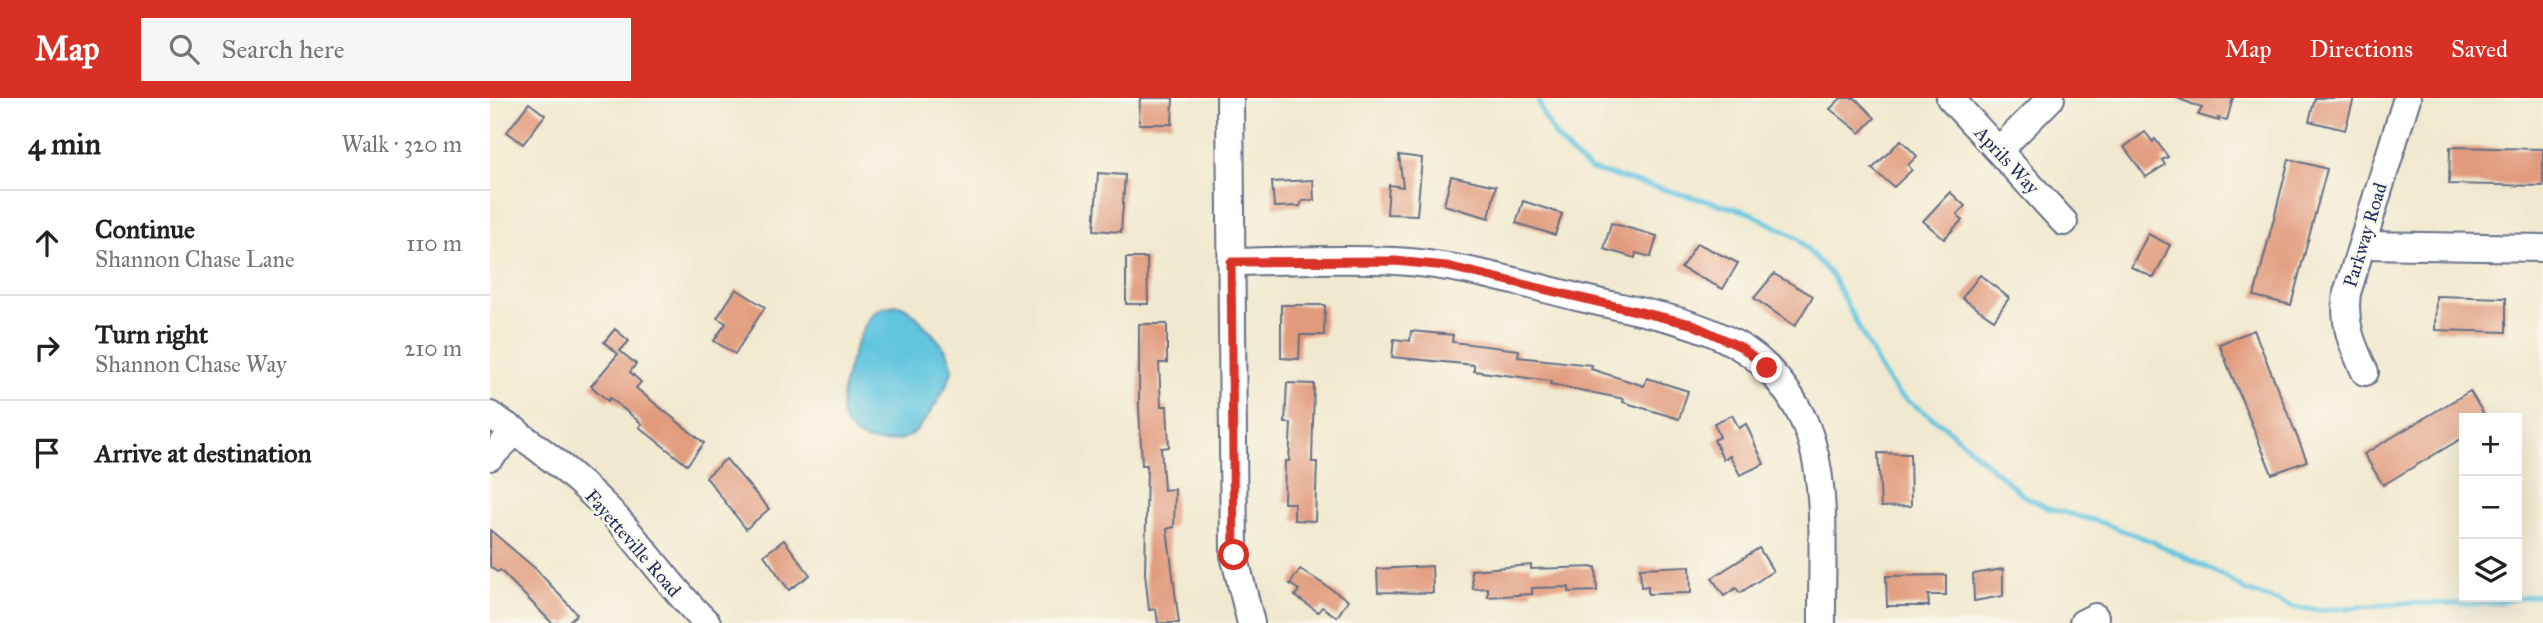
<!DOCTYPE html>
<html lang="en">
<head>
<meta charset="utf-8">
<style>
	body { margin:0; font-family:"IM FELL Great Primer",serif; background:#f6f6f6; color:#222 }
	.controls { position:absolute; right:21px; bottom:21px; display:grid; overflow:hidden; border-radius:0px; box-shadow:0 7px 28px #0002 }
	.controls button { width:63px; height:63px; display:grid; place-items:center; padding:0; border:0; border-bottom:2px solid #e0e0e0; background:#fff; color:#222; font:35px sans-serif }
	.stop { position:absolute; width:21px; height:21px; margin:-16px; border:5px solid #d93025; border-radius:50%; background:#fff }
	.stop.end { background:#d93025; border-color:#fff; box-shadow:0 2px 7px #0008 }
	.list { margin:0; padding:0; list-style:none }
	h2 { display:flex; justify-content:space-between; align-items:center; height:91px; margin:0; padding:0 28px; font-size:30px }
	h2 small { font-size:23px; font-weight:400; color:#767676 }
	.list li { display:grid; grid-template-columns:46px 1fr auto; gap:21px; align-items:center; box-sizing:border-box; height:105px; padding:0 28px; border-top:2px solid #e0e0e0 }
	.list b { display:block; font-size:26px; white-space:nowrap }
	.list p { margin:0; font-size:23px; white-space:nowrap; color:#767676 }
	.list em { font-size:23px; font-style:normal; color:#767676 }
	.icon { flex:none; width:38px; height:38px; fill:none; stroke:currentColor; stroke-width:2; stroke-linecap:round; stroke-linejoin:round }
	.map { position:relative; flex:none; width:2053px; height:525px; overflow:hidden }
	header { display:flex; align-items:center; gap:42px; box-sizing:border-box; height:98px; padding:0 35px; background:#d93025; color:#fff }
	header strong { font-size:33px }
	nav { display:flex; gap:38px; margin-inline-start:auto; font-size:24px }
	.search { width:490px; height:63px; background:#f6f6f6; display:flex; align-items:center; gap:18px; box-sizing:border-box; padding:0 24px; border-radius:0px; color:#767676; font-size:26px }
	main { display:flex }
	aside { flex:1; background:#fff }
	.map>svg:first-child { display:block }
	.water { fill:#61c5df; stroke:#3e7a9e; stroke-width:2 }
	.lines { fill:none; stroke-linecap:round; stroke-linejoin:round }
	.stream { stroke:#61c5df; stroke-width:5 }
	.building { fill:#e19a7b }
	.minor-casing { stroke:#667086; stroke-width:30 }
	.minor { stroke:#fff; stroke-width:26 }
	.route { stroke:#d93025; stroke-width:9 }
	.labels { text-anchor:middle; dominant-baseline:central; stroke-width:5; stroke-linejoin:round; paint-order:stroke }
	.street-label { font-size:19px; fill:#1b2f5e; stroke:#fbf7ec }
</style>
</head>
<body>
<header>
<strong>Map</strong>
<div class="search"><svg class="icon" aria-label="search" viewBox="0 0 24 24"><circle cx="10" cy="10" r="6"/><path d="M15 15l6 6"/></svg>Search here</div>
<nav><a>Map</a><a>Directions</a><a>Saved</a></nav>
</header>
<main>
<aside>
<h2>4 min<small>Walk · 320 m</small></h2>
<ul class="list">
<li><svg class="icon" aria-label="ahead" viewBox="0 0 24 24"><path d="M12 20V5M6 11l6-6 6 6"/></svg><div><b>Continue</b><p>Shannon Chase Lane</p></div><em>110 m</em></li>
<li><svg class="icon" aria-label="right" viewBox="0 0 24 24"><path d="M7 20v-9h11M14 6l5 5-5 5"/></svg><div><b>Turn right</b><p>Shannon Chase Way</p></div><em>210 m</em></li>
<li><svg class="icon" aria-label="arrive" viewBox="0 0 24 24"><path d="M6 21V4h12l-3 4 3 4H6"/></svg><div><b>Arrive at destination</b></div></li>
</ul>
</aside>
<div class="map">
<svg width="2053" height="525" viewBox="0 0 2053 525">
	<rect width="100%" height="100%" fill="#fbf7ec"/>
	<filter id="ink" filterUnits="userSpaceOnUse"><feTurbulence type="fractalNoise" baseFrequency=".0143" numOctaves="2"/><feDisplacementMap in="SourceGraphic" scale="14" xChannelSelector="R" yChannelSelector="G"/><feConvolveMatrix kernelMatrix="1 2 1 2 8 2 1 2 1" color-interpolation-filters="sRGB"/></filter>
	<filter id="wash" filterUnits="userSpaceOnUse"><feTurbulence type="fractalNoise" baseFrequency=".00686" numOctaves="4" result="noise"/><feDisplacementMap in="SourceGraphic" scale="28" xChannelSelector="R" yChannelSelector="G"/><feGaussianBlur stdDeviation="1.57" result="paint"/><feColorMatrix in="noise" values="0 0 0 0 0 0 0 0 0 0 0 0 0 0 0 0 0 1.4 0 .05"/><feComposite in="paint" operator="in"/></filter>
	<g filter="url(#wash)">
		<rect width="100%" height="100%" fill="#f1e9cf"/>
		<path class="water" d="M409 207C421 211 428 221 437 230 447 241 461 254 462 270 462 284 432 330 421 337 411 343 391 346 380 343 369 341 356 331 353 320 346 297 368 231 384 215 392 209 399 208 409 207Z"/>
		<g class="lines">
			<path class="stream" d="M1048 0C1055 32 1076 53 1101 72L1258 114 1306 139 1342 178 1392 274 1408 296 1453 327 1534 398 1558 410 1610 424 1661 443 1734 478 1756 493 1807 510 1834 512 1915 505 1997 506 2053 496"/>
		</g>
		<g id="blocks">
			<g class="building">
				<polygon points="650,0 683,0 682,26 649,26"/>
				<polygon points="1351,0 1365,0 1385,20 1370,35 1340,11"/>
				<polygon points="1687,0 1743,0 1737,22 1728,20 1729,23 1708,17 1712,10"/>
				<polygon points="1825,0 1864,0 1855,32 1819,23"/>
				<polygon points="39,5 55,17 33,46 17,34"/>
				<polygon points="1655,34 1663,44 1665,41 1678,59 1672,62 1675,67 1656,79 1634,49"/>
				<polygon points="1411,42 1427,58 1418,67 1422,72 1404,89 1382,71"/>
				<polygon points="1960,49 2053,51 2053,88 1959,86"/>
				<polygon points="909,57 932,60 927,117 897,116 899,87 913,89"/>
				<polygon points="1799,61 1837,71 1801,207 1764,198"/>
				<polygon points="608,75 635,77 631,134 604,132"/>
				<polygon points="961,78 1006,88 999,120 954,107"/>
				<polygon points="823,82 824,102 812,103 810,108 784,109 782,84"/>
				<polygon points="1460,94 1475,108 1467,116 1472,122 1454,141 1433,123"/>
				<polygon points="1033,103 1072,116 1065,137 1026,125"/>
				<polygon points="1121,125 1167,138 1161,159 1146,155 1145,160 1114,151"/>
				<polygon points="1658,136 1680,147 1664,180 1641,169"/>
				<polygon points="1207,145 1248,165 1233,191 1191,170"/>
				<polygon points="636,160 657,160 658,206 636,206"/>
				<polygon points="1284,176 1323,198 1305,228 1264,200"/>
				<polygon points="1490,177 1519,200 1504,222 1472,200"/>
				<polygon points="246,191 275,209 245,256 224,243 236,225 227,220"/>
				<polygon points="1946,198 2016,200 2016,234 1945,232"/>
				<polygon points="791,207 835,207 834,237 810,237 809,261 791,260"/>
				<polygon points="649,226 677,226 677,265 669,265 671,308 677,308 679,349 671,350 674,392 685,391 684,429 677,431 689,525 668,525 666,511 659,512 655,475 657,367 652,367 649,310"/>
				<polygon points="125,231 139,243 130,253 146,266 140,274 151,284 146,290 214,345 197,367 149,329 152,326 120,300 118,303 101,288 128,256 114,244"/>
				<polygon points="1764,232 1817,363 1782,376 1729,246"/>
				<polygon points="921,233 963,237 962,244 1029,252 1028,259 1102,267 1101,271 1154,288 1157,280 1198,293 1189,321 1133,304 1134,301 1060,286 1061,283 984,273 984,267 902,259 904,241 920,243"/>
				<polygon points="797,285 824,286 822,364 827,364 825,423 804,422 804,405 794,405 795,363 799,363 801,325 795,325"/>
				<polygon points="1980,293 1996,320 1974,320 1974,339 1893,387 1874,356"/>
				<polygon points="1242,317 1249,330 1256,326 1274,366 1250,377 1240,358 1233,361 1224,342 1230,339 1224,325"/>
				<polygon points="1388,355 1420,356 1421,408 1391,409"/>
				<polygon points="236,361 279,411 256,431 216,379"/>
				<polygon points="0,432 46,471 87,516 77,525 62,525 10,472 7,474 0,468"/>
				<polygon points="294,442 320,477 299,492 274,457"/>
				<polygon points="1269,450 1283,473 1250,495 1246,490 1234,498 1222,480"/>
				<polygon points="1041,467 1041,471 1106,469 1107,493 1079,494 1079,489 1042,490 1042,496 998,499 998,490 983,491 981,472"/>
				<polygon points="942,468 943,495 888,494 887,471"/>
				<polygon points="1200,468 1201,495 1158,496 1158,488 1151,489 1150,470"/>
				<polygon points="810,471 858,502 847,519 832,509 828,514 805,498 809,492 800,486"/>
				<polygon points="1513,471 1513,498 1484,503 1483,476"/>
				<polygon points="1456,477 1456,497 1438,497 1439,508 1397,508 1396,478"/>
			</g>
		</g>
	</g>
	<g filter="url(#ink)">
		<use href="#blocks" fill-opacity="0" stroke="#667086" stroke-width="2"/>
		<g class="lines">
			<defs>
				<g id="minor">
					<polyline points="740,0 744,457 761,525"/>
					<polyline points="1460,0 1574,124"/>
					<polyline points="1509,52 1561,0"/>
					<polyline points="1873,147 2053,150"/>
					<path d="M741 164C796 163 851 160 905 163 968 166 1030 185 1091 200 1143 213 1201 220 1247 247 1276 263 1299 292 1313 321 1340 378 1331 463 1332 525"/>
					<path d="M1875 274C1862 247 1853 226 1857 195L1917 0"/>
					<path d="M0 317C43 344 82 375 118 411 153 447 180 490 217 525"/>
					<polyline points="0,359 26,333"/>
					<polyline points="1593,525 1605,519"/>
				</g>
			</defs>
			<use href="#minor" class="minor-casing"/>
			<use href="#minor" class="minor"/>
		</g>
	</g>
	<g class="lines" filter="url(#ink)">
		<polyline class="route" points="744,457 741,164 905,163 956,168 1201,226 1251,249 1277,270"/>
	</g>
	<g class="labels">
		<g class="street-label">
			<text transform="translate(1517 62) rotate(47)">Aprils Way</text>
			<text transform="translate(1875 137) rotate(-73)">Parkway Road</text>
			<text transform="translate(143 445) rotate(49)">Fayetteville Road</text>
		</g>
	</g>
</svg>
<div class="controls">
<button>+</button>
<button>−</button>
<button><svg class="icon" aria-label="layers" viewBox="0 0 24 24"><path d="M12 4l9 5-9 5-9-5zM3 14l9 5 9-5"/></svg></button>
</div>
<div class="stop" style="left:744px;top:457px"></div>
<div class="stop end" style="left:1277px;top:270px"></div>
</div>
</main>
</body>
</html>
